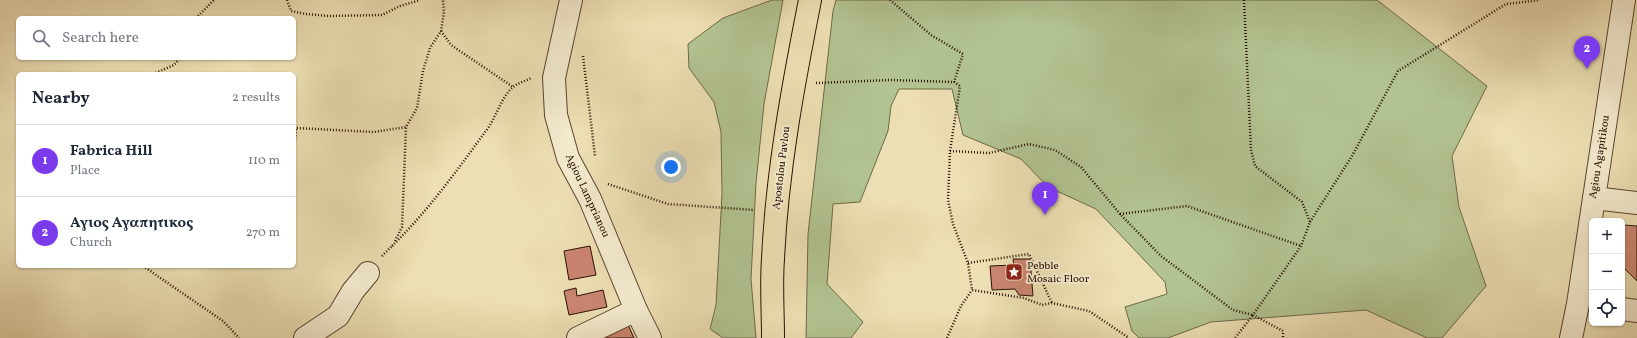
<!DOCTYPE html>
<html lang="en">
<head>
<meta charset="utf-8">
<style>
	body { margin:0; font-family:Vollkorn,serif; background:#f2f2f3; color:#1f2937 }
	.controls { position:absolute; right:12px; bottom:12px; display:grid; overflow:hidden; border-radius:6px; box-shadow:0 1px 3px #0004 }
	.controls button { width:36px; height:36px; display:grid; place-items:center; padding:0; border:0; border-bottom:1px solid #e0e1e3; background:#fff; color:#1f2937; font:20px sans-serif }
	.you { position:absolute; left:671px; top:167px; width:14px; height:14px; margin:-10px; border:3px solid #fff; border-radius:50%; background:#1a73e8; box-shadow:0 0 0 6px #1a73e833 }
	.badge { display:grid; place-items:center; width:26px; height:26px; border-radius:50%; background:#7c3aed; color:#fff; font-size:13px; font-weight:700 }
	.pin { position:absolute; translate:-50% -33px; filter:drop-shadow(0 1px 2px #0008) }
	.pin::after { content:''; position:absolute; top:21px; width:14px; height:12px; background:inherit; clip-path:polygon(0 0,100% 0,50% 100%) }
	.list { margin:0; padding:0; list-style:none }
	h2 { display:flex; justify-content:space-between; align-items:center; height:52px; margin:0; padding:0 16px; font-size:17px }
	h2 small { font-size:13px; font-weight:400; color:#747a83 }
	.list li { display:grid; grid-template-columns:26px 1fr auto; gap:12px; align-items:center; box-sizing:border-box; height:72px; padding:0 16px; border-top:1px solid #e0e1e3 }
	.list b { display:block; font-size:15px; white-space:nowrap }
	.list p { margin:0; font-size:13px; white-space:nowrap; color:#747a83 }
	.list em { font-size:13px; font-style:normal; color:#747a83 }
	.icon { flex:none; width:22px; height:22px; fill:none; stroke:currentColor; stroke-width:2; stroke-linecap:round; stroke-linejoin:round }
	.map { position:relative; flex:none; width:1637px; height:338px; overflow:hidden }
	.search { position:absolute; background:#fff; box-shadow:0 1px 3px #0004; left:16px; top:16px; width:280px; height:44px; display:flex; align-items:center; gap:10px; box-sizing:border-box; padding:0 14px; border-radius:6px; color:#747a83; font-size:15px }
	.panel { position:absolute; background:#fff; box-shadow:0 1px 3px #0004; left:16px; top:72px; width:280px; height:196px; border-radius:6px }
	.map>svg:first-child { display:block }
	.green { fill:#b2c391; stroke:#6e6a48 }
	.building { fill:#cb8571; stroke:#291100 }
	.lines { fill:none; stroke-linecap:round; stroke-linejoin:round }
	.minor-casing { stroke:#5a442d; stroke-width:24 }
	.major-casing { stroke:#291100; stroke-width:24 }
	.path { stroke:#291100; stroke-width:2.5; stroke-dasharray:1 2; stroke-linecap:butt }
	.minor { stroke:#f3eace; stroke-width:22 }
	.major { stroke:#ecdfb3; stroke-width:22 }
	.labels { text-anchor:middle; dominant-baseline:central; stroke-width:3.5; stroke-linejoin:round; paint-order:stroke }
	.street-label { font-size:11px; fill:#291100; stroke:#f3eace }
	.poi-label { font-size:11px; fill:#291100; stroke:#f3eace; text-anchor:start }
</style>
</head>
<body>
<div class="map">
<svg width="1637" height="338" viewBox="0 0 1637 338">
	<rect width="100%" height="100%" fill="#ecdfb3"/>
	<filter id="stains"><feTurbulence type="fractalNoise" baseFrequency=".005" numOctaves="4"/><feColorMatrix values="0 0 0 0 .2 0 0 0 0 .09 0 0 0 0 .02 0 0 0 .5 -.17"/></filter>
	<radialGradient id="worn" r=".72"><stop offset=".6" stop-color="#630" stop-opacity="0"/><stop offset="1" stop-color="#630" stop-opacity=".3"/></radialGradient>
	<g class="green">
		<polygon points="772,0 783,0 764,104 756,183 751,279 756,338 723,338 710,329 716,305 722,194 721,132 714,102 689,68 688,44 723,18"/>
		<polygon points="836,0 1377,0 1487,86 1452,156 1459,207 1486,286 1442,338 1427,338 1366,310 1211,322 1168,338 1139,338 1132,331 1125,307 1167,294 1165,282 1096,209 1048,187 1021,159 963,135 952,89 899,89 891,106 888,131 860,202 833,204 827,284 863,322 851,338 806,338 808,234 833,11"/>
	</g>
	<g class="building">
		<polygon points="1624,225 1637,226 1637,281 1622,266"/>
		<polygon points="590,246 596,275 569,280 564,251"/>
		<polygon points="1013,259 1030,259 1033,296 1019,295 1015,289 992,290 990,266 1014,265"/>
		<polygon points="576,288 577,296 603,290 607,307 569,315 564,291"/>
		<polygon points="625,318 634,338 606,338 602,329"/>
	</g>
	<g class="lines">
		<defs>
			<g id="minor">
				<polyline points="571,0 554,78 556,115 568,158 590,199 636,310 650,338"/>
				<polyline points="1594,198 1637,203"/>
				<polyline points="1622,309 1637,311"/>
				<polyline points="305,338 338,316 353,291 368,273"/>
				<polyline points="578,338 636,310"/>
				<polyline points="1571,338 1578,304 1624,0"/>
			</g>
			<path id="major" d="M773 338C773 312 771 285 773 259 777 172 793 86 810 0"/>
		</defs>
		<use href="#minor" class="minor-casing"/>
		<use href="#major" class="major-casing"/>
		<g class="path">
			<polyline points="287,0 291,11 306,14 329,16 382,15 400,6 420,0"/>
			<polyline points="890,0 931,35 963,54 954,82"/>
			<polyline points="1244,0 1251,150 1255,166 1302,202 1310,222 1301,246 1253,315 1283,331 1283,338"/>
			<polyline points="196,18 214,0"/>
			<polyline points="441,31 451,45 513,87"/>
			<polyline points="583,56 595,156"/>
			<polyline points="153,74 174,65 180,58"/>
			<polyline points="816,83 891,80 954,82 960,86 950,151 948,200 953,224 968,263 972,290 1024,298 1042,305 1052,303 1089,311 1129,338"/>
			<polyline points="950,151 989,153 1029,144 1055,150 1081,167 1120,214 1161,256 1233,310 1253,315 1235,338"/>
			<polyline points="294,154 296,128 374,132 406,127 417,108 423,71 430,48 441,31 444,12 443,0"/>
			<polyline points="608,184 668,204 754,210"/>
			<polyline points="1120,214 1187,206 1301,246"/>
			<polyline points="1310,222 1352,156 1398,71 1506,4 1540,0"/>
			<polyline points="395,241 402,227 406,127"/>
			<path d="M392 246C427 212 456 172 485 132 496 119 500 99 512 88 517 83 526 81 531 78"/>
			<polyline points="382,256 393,245"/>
			<polyline points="968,263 1029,254 1052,303"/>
			<polyline points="143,266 223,321 239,338"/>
			<polyline points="947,338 961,306 972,290"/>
		</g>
		<use href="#minor" class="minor"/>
		<use href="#major" class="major"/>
	</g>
	<defs>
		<symbol id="sight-square" viewBox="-11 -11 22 22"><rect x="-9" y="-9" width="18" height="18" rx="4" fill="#8f2418" stroke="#f3eace"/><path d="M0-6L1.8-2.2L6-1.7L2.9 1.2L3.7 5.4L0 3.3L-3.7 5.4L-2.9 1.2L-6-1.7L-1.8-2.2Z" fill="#fff"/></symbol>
	</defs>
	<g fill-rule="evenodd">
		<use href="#sight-square" x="1004" y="262" width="20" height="20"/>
	</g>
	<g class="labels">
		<g class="street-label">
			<text transform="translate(1600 157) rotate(-81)">Agiou Agapitikou</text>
			<text transform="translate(782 168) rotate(-83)">Apostolou Pavlou</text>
			<text transform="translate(587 196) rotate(65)">Agiou Lamprianou</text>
		</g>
		<g class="poi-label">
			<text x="1027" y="266">Pebble<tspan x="1027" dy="13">Mosaic Floor</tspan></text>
		</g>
	</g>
	<rect width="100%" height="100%" filter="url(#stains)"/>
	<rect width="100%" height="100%" fill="url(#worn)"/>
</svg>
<div class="controls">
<button>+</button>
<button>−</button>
<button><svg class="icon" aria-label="locate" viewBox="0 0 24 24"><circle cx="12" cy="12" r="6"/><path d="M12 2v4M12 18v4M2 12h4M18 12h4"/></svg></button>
</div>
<div class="you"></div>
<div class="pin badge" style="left:1045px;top:215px">1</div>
<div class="pin badge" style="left:1587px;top:69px">2</div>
<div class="search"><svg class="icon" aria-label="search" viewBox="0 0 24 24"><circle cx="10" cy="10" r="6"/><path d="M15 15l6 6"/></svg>Search here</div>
<section class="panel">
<h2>Nearby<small>2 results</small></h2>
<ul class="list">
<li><span class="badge">1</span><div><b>Fabrica Hill</b><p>Place</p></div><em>110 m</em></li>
<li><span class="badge">2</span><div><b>Αγιος Αγαπητικος</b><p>Church</p></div><em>270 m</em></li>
</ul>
</section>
</div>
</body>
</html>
